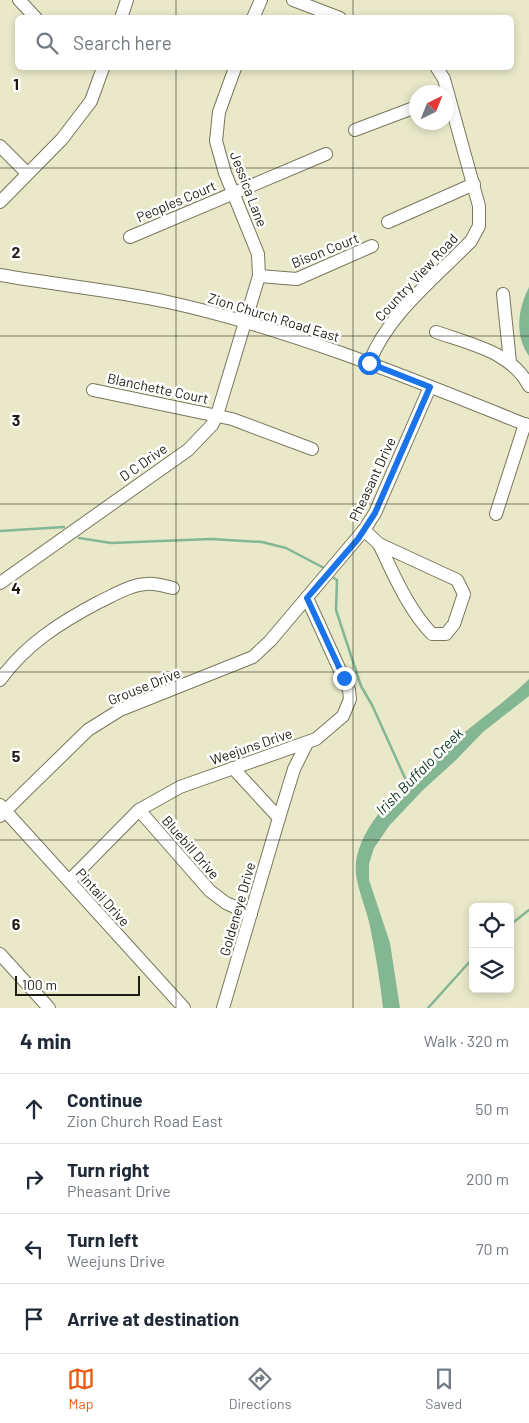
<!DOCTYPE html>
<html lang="en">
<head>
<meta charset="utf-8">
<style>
	body { margin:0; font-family:Barlow,sans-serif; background:#f2f2f3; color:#1f2937 }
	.controls { position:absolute; right:15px; bottom:15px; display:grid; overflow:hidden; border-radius:8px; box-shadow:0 2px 8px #0003 }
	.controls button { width:45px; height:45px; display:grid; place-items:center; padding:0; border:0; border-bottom:1px solid #e0e1e3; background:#fff; color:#1f2937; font:25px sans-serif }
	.compass { position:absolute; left:409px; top:85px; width:45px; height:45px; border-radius:50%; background:#fff; box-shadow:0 2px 8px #0003; rotate:43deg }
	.scale { position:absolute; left:15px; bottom:12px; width:125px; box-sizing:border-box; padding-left:5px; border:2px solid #1e1d12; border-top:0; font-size:14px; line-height:18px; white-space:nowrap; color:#1e1d12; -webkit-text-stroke:4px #fff; paint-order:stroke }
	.stop { position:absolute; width:15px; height:15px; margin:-11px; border:4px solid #1a73e8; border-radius:50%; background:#fff }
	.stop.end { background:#1a73e8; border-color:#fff; box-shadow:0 1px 5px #0008 }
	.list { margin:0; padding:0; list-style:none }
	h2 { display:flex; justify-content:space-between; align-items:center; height:65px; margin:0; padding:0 20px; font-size:21px }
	h2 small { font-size:16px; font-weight:400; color:#747a83 }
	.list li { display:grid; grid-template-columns:32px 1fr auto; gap:15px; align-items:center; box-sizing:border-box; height:70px; padding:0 20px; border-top:1px solid #e0e1e3 }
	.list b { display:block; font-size:19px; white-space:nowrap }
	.list p { margin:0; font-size:16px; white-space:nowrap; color:#747a83 }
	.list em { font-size:16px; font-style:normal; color:#747a83 }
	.icon { flex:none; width:28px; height:28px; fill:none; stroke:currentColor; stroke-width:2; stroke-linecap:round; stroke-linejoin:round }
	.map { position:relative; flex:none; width:529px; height:1008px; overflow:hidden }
	.search { position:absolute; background:#fff; box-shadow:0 2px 8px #0003; left:15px; right:15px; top:15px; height:55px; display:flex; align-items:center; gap:12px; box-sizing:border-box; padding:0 18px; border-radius:8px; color:#747a83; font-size:19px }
	.sheet { height:345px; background:#fff }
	nav { display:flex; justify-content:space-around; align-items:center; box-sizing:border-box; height:70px; border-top:1px solid #e0e1e3; background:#fff; font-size:14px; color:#747a83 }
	nav a { display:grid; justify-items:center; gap:2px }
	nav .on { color:#ea580c }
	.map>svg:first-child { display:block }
	.water { fill:#83b693 }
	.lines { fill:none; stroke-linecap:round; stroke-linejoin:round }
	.stream { stroke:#83b693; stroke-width:2.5 }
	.minor-casing { stroke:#79775c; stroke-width:14 }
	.minor { stroke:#fff; stroke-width:12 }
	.route { stroke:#1a73e8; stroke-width:6 }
	.grid { fill:none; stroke:#1e1d12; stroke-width:1; stroke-opacity:0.55 }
	.labels { text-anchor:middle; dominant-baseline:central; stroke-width:5; stroke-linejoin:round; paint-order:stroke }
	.street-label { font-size:14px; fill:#1e1d12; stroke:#fff }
	.water-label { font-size:15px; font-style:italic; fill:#0d361f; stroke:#fff }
	.grid-label { font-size:16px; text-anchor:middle; font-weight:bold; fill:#1e1d12; stroke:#fff; stroke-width:5; stroke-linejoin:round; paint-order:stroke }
</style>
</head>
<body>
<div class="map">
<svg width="529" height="1008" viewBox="0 0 529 1008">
	<rect width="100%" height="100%" fill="#e9e8c9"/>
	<g class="water">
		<path d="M529 287V356C514 335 518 309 529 287Z"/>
		<path d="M529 679V696L483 732 456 760 422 791 389 826 374 848 369 864V880L390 943 400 1008H383C380 980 375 950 369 922 365 906 358 890 356 874 349 804 484 724 529 679Z"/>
	</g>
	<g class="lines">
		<g class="stream">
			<polyline points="0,531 64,527"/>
			<polyline points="79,538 111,543 211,539 262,542 286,548 324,568"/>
			<polyline points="334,578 337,580 336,610 361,686 372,705 405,778 410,782"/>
			<polyline points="510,925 529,910"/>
			<polyline points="428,1008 473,958"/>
		</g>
		<defs>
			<g id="minor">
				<polyline points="19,0 36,18"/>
				<polyline points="293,0 340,18"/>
				<polyline points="121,18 127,0"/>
				<polyline points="253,18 261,0"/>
				<polyline points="355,130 416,107"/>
				<polyline points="0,146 27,173"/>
				<polyline points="0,202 62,139 91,101 103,68"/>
				<polyline points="388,222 474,184"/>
				<polyline points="130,237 326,154"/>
				<path d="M0 275C56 285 113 290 168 302 291 329 412 379 529 426"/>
				<polyline points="259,276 297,279 372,246"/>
				<polyline points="503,294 510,362"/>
				<path d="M436 332C470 344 512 352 529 386"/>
				<path d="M369 363C389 313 434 279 471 241L479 226V206L444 79 437 68"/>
				<polyline points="93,390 232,419 312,449"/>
				<polyline points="496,514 525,424"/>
				<path d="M364 530 379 544 457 580 464 594 454 624 446 634H432C408 609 394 575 379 544"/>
				<polyline points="0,583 188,450 212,425 217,415 259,276 258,254 225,173 216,141 219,112 235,68"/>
				<path d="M0 680C26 644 61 622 99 602 114 595 130 585 146 584 156 583 164 586 173 588"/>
				<polyline points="0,805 184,1008"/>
				<polyline points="139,810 210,891 226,903 251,914"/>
				<polyline points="0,816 88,730 120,710 253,657 270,641 364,530 375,513 430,387"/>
				<polyline points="279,818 294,769 307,743"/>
				<polyline points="69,881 139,810 180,787 316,739 343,716 350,699 349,690 307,598"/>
				<polyline points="0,954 49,1008"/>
				<polyline points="223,1008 279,818 233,768"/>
			</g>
		</defs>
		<use href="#minor" class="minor-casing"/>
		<use href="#minor" class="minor"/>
	</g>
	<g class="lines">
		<polyline class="route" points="344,678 307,598 358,539 375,513 430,387 369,363"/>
	</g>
	<path class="grid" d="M176 0V18M353 0V18M176 68V1008M353 68V1008M0 168H529M0 336H529M0 504H529M0 672H529M0 840H529"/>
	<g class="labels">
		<g class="street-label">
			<text transform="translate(249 189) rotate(69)">Jessica Lane</text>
			<text transform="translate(176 201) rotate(-23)">Peoples Court</text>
			<text transform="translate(325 250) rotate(-22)">Bison Court</text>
			<text transform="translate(416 277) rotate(-47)">Country View Road</text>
			<text transform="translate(274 317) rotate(17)">Zion Church Road East</text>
			<text transform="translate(158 388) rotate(12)">Blanchette Court</text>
			<text transform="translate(143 462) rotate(-35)">D C Drive</text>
			<text transform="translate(372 479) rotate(-65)">Pheasant Drive</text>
			<text transform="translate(144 686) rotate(-22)">Grouse Drive</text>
			<text transform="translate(251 746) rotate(-19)">Weejuns Drive</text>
			<text transform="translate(191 847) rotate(49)">Bluebill Drive</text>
			<text transform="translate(103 897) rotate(48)">Pintail Drive</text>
			<text transform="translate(237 909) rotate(-74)">Goldeneye Drive</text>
		</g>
		<g class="water-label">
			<text transform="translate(419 771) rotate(-45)">Irish Buffalo Creek</text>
		</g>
	</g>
	<g class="grid-label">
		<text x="16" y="90">1</text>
		<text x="16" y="258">2</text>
		<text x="16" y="426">3</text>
		<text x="16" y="594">4</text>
		<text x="16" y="762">5</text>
		<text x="16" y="930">6</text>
	</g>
</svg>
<div class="controls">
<button><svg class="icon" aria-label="locate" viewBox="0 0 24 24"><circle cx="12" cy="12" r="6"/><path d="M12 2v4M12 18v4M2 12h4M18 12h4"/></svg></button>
<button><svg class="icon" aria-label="layers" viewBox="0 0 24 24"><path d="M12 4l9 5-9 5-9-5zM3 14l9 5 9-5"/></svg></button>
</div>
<svg class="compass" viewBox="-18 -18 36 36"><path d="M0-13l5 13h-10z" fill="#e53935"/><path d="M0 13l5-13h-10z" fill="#747a83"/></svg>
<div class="scale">100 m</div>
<div class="stop" style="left:369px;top:363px"></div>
<div class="stop end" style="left:344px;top:678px"></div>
<div class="search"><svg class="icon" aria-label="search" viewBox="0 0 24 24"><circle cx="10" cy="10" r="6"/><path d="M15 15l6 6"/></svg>Search here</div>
</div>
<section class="sheet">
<h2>4 min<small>Walk · 320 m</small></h2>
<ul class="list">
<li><svg class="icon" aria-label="ahead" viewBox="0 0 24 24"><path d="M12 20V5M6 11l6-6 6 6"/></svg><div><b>Continue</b><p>Zion Church Road East</p></div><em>50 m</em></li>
<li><svg class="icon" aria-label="right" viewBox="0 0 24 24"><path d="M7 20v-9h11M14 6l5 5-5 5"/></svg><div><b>Turn right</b><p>Pheasant Drive</p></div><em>200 m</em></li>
<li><svg class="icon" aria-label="left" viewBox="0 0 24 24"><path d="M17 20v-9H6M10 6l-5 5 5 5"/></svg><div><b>Turn left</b><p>Weejuns Drive</p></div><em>70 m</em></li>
<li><svg class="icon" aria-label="arrive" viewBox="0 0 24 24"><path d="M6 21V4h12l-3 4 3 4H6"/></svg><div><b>Arrive at destination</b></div></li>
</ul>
</section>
<nav>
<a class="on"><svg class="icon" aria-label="map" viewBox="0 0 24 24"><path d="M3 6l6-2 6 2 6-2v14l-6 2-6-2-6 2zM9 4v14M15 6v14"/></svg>Map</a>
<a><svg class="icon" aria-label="directions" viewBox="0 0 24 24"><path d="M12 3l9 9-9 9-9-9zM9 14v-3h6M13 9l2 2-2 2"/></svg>Directions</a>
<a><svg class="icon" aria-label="saved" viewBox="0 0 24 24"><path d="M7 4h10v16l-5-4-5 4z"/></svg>Saved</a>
</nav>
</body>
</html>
